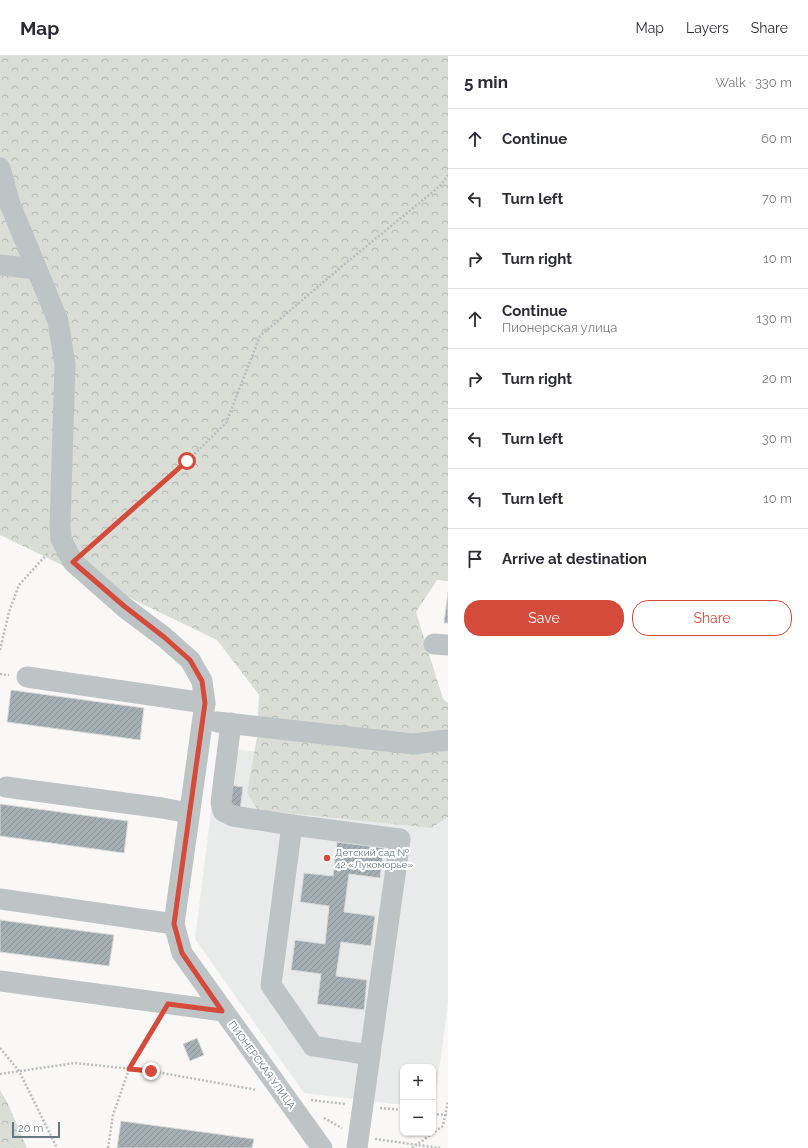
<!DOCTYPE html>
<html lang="en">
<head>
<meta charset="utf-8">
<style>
	body { margin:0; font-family:Raleway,sans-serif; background:#f2f2f3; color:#2b2b33 }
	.controls { position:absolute; right:12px; bottom:12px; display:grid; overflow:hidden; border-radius:8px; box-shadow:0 1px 3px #0004 }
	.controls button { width:36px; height:36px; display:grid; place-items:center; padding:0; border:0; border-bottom:1px solid #e1e1e2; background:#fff; color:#2b2b33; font:20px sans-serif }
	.scale { position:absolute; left:12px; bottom:10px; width:48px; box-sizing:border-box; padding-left:4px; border:2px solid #66787f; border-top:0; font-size:11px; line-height:14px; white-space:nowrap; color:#66787f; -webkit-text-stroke:3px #fff; paint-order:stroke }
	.stop { position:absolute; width:12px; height:12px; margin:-9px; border:3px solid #d44a3b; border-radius:50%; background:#fff }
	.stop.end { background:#d44a3b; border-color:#fff; box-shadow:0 1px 4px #0008 }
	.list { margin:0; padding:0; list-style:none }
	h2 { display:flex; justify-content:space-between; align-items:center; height:52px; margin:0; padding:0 16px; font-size:17px }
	h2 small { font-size:13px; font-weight:400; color:#7c7c81 }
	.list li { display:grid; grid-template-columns:26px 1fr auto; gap:12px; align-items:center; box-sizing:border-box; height:60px; padding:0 16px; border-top:1px solid #e1e1e2 }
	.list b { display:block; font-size:15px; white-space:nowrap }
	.list p { margin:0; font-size:13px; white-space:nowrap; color:#7c7c81 }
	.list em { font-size:13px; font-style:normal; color:#7c7c81 }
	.actions { display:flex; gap:8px; padding:12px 16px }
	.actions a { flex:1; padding:9px 0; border:1px solid #d44a3b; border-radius:16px; text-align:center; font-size:14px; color:#d44a3b }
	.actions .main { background:#d44a3b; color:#fff }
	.icon { flex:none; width:22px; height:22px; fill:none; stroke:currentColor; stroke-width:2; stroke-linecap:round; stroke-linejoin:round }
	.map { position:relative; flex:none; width:448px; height:1092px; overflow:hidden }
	header { display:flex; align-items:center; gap:24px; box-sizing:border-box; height:56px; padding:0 20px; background:#fff; border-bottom:1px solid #e1e1e2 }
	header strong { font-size:19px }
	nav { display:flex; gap:22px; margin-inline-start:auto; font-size:14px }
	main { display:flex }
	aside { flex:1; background:#fff }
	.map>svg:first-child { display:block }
	.built { fill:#e9eaea }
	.forest { fill:url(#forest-crowns) }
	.building { fill:url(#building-hatch); stroke:#dadad9 }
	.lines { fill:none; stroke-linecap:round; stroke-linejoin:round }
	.path { stroke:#b9bdbf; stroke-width:2.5; stroke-dasharray:2 2; stroke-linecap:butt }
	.minor { stroke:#bec4c6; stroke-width:21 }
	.route { stroke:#d44a3b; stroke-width:5 }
	.poi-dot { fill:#d44a3b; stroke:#fff; stroke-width:1.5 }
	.labels { text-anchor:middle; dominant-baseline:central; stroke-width:4; stroke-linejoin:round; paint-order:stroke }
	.poi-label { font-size:10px; fill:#66787f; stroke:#fff; text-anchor:start }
	.street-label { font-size:10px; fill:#66787f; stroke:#fff }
</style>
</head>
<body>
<header>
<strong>Map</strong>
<nav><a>Map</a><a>Layers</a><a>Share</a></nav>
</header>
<main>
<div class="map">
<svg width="448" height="1092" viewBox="0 0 448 1092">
	<defs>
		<pattern id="forest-crowns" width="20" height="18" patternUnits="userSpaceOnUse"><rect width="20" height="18" fill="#d9ddd6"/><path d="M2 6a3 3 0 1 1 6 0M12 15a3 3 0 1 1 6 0" fill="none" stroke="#b4b8b3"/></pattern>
		<pattern id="building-hatch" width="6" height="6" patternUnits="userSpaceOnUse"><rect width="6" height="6" fill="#a5afb3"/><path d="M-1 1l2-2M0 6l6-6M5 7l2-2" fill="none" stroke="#8a9397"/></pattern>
	</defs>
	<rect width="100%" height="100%" fill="#f9f8f6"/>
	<polygon class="built" points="219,691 448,721 448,947 434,1052 433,1011 403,1011 403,1049 304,1037 195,883"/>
	<g class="forest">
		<polygon points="0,0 448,0 448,525 437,524 416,556 443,643 448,647 448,761 431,772 258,754 247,737 257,681 259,639 217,584 0,479"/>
		<polygon points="0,1034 8,1048 27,1092 0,1092"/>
	</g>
	<g class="building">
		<polygon points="448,536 448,567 444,567"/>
		<polygon points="11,634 144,652 140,684 7,666"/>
		<polygon points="229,729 243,731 240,755 225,753"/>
		<polygon points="0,748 128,765 124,797 0,780"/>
		<polygon points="337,786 384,792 380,822 349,818 344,856 375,860 371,890 341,886 336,920 367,924 364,954 317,948 321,918 291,914 295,884 325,888 329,850 300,846 304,817 333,820"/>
		<polygon points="0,864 114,879 109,910 0,896"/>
		<polygon points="197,982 204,999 190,1005 183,988"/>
		<polygon points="121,1065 254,1083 252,1092 117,1092"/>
	</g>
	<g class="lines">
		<g class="path">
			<polyline points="87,494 177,415 226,367 260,280 346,207 440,130 448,119"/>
			<polyline points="0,594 9,556 19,529 48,497"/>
			<polyline points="0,618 9,619"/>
			<polyline points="0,992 19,1015 57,1092"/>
			<polyline points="0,1018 75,1007 151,1015 257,1034"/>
			<polyline points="311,1044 345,1048"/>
			<polyline points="380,1052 403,1054"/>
			<polyline points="433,1058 448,1059"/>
			<polyline points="324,1062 342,1072"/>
			<polyline points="375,1083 440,1092"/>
			<polyline points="108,1092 113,1059 129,1013 159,964"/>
			<polyline points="412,1092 443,1070 448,1045"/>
		</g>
		<g class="minor">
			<polyline points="0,112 10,148 58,265 65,309 60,470 61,483 73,506 124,551 164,581 190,604 202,625 205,647 174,868 182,897 322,1092"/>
			<polyline points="0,209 36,213"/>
			<polyline points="434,588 448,589"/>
			<polyline points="27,621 205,647"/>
			<polyline points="217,666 413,688 448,684"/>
			<polyline points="231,667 221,746 223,755 233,760 292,769 271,929 313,990 370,999"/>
			<polyline points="6,731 162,752 189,757"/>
			<polyline points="292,769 400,783 357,1092"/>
			<polyline points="0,843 174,868"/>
			<polyline points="0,925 223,955"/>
		</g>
	</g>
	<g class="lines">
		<polyline class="route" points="151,1015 129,1013 168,948 222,955 182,897 174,868 205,647 202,625 190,604 164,581 124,550 73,506 187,405"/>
	</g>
	<circle class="poi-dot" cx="327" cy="802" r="4"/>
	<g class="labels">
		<g class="poi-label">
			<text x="335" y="796">Детский сад №<tspan x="335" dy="12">42 «Лукоморье»</tspan></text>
		</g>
		<g class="street-label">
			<text transform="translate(262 1009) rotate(54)">ПИОНЕРСКАЯ УЛИЦА</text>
		</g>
	</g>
</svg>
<div class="controls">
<button>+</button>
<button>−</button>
</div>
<div class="scale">20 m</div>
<div class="stop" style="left:187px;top:405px"></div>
<div class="stop end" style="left:151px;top:1015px"></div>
</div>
<aside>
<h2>5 min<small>Walk · 330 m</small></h2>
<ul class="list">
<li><svg class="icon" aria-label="ahead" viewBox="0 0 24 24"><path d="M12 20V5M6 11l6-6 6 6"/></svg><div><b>Continue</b></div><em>60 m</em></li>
<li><svg class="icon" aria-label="left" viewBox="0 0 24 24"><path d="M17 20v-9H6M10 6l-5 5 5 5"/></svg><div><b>Turn left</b></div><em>70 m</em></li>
<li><svg class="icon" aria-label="right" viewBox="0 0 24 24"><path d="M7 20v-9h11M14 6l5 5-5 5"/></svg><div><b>Turn right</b></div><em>10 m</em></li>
<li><svg class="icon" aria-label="ahead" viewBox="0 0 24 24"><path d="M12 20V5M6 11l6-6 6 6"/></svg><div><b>Continue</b><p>Пионерская улица</p></div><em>130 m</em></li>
<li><svg class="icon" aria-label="right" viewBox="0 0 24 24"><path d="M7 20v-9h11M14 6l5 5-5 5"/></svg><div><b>Turn right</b></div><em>20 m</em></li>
<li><svg class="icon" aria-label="left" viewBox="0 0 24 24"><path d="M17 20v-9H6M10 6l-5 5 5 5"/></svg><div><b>Turn left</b></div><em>30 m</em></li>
<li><svg class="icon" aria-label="left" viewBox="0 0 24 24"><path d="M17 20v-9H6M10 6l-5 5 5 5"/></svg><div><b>Turn left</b></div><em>10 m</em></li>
<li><svg class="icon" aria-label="arrive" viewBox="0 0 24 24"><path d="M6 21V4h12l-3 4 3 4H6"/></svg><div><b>Arrive at destination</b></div></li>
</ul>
<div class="actions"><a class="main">Save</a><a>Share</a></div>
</aside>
</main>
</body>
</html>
